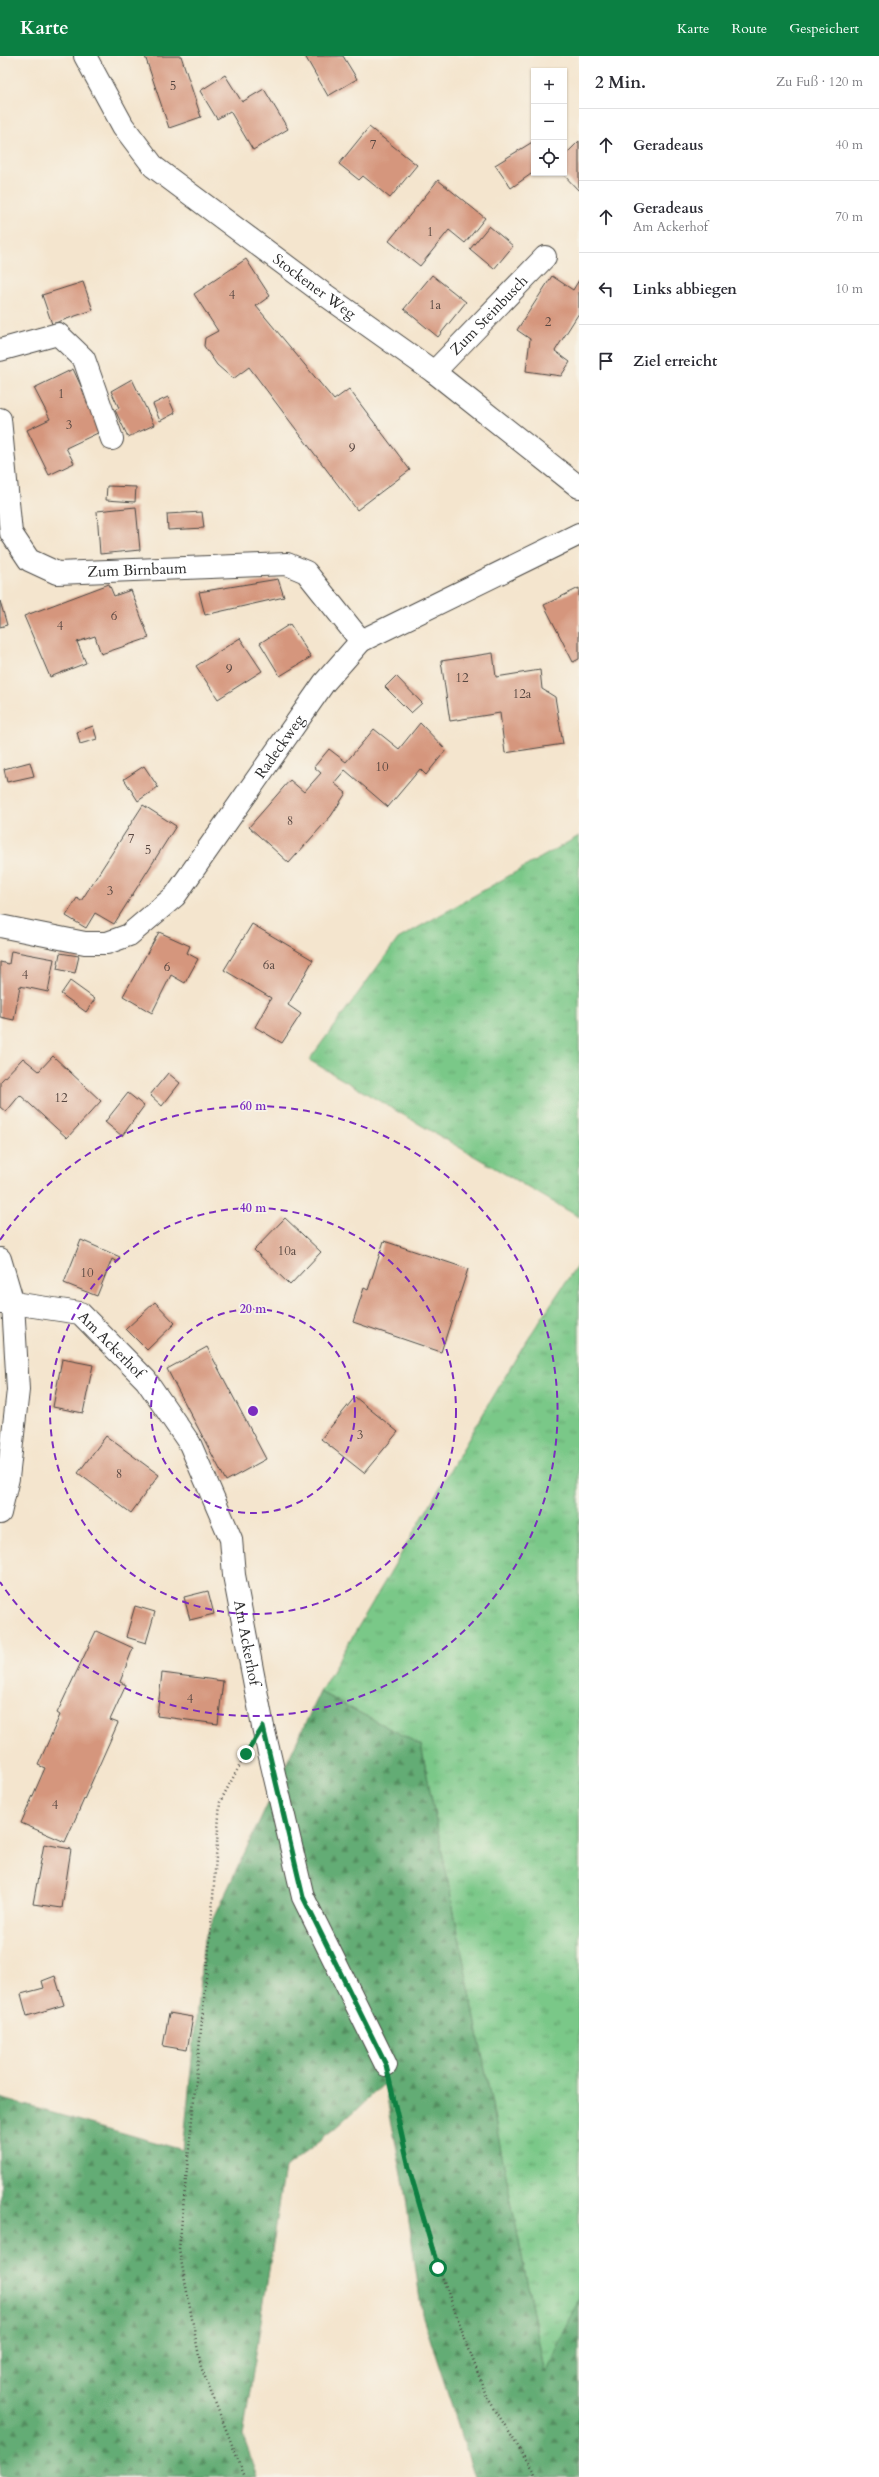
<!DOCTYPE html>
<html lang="de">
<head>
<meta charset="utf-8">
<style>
	body { margin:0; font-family:Cardo,serif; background:#f7f7f7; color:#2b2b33 }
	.controls { position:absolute; right:12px; top:12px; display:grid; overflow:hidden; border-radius:0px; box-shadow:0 1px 3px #0004 }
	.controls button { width:36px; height:36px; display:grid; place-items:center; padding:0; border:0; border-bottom:1px solid #e1e1e2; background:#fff; color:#2b2b33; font:20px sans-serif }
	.stop { position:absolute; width:12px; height:12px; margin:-9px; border:3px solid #0b8043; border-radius:50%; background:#fff }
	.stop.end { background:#0b8043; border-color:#fff; box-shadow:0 1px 4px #0008 }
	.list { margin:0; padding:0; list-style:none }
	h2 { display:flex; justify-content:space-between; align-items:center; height:52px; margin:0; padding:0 16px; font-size:17px }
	h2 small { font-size:13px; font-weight:400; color:#7c7c81 }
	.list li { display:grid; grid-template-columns:26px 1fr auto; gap:12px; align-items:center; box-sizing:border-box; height:72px; padding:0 16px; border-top:1px solid #e1e1e2 }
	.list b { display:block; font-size:15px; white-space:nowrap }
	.list p { margin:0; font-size:13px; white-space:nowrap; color:#7c7c81 }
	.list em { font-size:13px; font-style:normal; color:#7c7c81 }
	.icon { flex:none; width:22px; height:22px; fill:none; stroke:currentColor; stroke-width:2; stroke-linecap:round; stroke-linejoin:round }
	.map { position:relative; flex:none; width:579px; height:2421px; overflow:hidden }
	header { display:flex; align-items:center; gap:24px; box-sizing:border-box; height:56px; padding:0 20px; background:#0b8043; color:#fff }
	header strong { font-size:19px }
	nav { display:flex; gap:22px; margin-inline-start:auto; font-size:14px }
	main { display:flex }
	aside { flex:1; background:#fff }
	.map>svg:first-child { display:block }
	.grass { fill:url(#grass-tufts); stroke:#527a5a }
	.forest { fill:url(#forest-firs); stroke:#476c50 }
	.building { fill:#d5967d }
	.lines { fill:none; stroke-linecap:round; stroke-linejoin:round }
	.minor-casing { stroke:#494743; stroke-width:24 }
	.path { stroke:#494743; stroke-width:2.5; stroke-dasharray:1 3; stroke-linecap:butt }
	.minor { stroke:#fff; stroke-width:22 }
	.route { stroke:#0b8043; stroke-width:5 }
	.ring { fill:none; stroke:#7b2cbf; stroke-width:2; stroke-dasharray:7 5 }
	.labels { text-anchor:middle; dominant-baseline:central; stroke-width:3.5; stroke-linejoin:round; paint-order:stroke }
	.number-label { font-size:13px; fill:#564640 }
	.street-label { font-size:15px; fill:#2b2b2b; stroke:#f7f3e8 }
	.centre { fill:#7b2cbf; stroke:#f7f3e8; stroke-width:2 }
	.ring-label { font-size:12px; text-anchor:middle; font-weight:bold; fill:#7b2cbf; stroke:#f7f3e8; stroke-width:3.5; stroke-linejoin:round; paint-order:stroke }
</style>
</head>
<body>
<header>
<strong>Karte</strong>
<nav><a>Karte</a><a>Route</a><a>Gespeichert</a></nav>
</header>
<main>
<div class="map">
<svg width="579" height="2421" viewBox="0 0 579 2421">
	<defs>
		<pattern id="grass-tufts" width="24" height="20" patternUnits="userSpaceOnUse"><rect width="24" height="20" fill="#7ac888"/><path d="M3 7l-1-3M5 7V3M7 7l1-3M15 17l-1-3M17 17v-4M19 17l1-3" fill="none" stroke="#64a36f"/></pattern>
		<pattern id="forest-firs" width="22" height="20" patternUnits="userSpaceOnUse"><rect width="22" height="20" fill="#63ac74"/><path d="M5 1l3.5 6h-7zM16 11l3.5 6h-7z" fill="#528c5f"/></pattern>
	</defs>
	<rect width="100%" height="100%" fill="#f7f3e8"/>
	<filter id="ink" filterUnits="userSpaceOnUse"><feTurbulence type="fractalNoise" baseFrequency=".025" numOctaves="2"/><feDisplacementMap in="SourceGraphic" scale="8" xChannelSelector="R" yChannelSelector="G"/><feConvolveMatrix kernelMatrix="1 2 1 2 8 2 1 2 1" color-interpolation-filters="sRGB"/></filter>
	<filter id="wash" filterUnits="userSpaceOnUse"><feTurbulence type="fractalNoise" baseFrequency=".012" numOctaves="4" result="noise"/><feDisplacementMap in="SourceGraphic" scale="16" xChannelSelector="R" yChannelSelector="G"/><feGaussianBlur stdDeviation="0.9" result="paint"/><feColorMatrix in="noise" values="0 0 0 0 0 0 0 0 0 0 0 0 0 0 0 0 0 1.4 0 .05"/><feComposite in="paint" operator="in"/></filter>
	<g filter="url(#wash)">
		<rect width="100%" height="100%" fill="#f4e5ce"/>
		<g class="grass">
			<polygon points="579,780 579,1161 309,1004 398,883"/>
			<polygon points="579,1206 579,2242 545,2318 421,1689 320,1636 523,1290"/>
		</g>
		<polygon class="forest" points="320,1636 421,1689 545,2317 579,2242 579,2421 475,2421 422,2258 404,2129 384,2028 336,2072 285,2112 243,2380 258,2421 0,2421 0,2042 183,2094 204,1883"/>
		<g id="blocks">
			<g class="building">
				<polygon points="145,0 181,0 201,61 169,72"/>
				<polygon points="305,0 343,0 357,23 328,40"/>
				<polygon points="225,19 242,46 264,33 288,73 253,94 230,55 217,63 200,35"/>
				<polygon points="369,71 417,109 390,142 363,120 359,124 339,108"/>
				<polygon points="534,85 534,116 511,132 495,109"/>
				<polygon points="579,85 579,135 562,117 564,117 564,100"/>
				<polygon points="438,124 485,162 465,187 449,174 420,210 389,185"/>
				<polygon points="489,170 513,190 494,213 470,193"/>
				<polygon points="246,203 270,240 256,250 334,344 349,333 410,414 357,454 249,311 233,323 217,309 204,290 205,282 218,275 194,238"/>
				<polygon points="432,219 466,246 438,281 404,253"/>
				<polygon points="552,220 573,234 579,224 579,257 555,295 570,306 561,320 526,315 530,283 517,274"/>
				<polygon points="83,226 93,254 52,268 42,239"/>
				<polygon points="73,313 102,375 66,392 74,407 49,419 27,374 50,363 34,332"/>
				<polygon points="132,323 154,369 128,381 115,354 119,352 111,335"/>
				<polygon points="168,341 175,357 160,365 153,348"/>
				<polygon points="107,430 136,431 135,446 106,444"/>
				<polygon points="136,451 140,494 100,498 97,455"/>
				<polygon points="202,456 204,472 168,474 167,458"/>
				<polygon points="278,523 284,541 205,559 199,536"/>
				<polygon points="109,528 114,540 131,534 149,582 101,598 95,580 77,586 86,607 50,621 24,560"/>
				<polygon points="579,532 579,603 573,606 544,549"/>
				<polygon points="0,545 7,569 0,571"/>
				<polygon points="290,568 311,601 280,620 260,587"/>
				<polygon points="240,582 262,615 218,643 196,610"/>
				<polygon points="493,597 496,621 540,614 542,633 555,641 563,688 505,697 500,657 450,665 441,605"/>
				<polygon points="396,620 422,647 411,657 385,631"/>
				<polygon points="420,667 446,694 426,719 420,713 388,751 345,714 334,727 346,737 331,760 289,807 249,771 290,724 304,736 321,717 314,711 329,693 346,706 374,673 399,693"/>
				<polygon points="93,670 97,683 80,688 77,676"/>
				<polygon points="30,706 34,720 7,726 4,713"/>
				<polygon points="144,710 158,731 138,745 124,723"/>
				<polygon points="143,749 176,770 114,868 95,857 86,872 66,860 77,842 81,845"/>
				<polygon points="252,868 313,904 288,949 301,958 282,987 255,971 271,942 224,914"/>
				<polygon points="159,876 190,890 187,897 198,903 185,927 171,919 152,957 123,940"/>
				<polygon points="11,895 54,903 48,936 20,930 14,964 0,961 0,906 9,908"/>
				<polygon points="60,897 79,900 75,917 57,913"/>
				<polygon points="70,925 95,943 86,956 61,938"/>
				<polygon points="53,1000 101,1045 67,1082 20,1039 6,1056 0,1051 0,1026 23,1002 39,1015"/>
				<polygon points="168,1017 180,1027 162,1050 150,1039"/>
				<polygon points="128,1037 144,1050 122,1080 105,1066"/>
				<polygon points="285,1162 321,1196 290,1229 254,1194"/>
				<polygon points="81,1184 120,1201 117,1206 112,1203 97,1240 64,1227"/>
				<polygon points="384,1185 468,1213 441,1296 353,1266 364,1232 368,1234"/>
				<polygon points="155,1246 175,1267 147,1294 126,1273"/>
				<polygon points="207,1291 266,1403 226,1425 167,1313"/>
				<polygon points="62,1303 93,1309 83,1357 53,1351"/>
				<polygon points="355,1341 398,1376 364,1417 321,1383"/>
				<polygon points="106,1380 159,1419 131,1457 78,1417"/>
				<polygon points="208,1535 214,1558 190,1564 184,1541"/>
				<polygon points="135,1550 155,1556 146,1587 126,1581"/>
				<polygon points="96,1575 133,1592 120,1626 126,1629 110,1664 118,1667 65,1786 21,1767 45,1712 38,1709 60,1659 57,1657"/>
				<polygon points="162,1617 223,1625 218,1668 157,1660"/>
				<polygon points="44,1788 71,1793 62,1852 33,1848"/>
				<polygon points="55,1920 64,1949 27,1960 21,1938 44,1932 42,1925"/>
				<polygon points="169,1957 193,1961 187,1994 163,1990"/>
			</g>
		</g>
	</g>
	<g filter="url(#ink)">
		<use href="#blocks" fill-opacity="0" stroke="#494743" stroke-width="1"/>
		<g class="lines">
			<defs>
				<g id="minor">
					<path id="s1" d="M85 0 123 70 154 111 324 238 434 316 579 431"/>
					<polyline points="0,294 58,278 84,303 112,383"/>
					<path id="s2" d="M434 316 545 201"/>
					<path id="s3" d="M0 363 11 477 29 504 57 517 287 508 306 516 361 585"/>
					<path id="s4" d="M0 870 85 887H107L129 879 175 840 324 627 361 585 579 478"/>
					<polyline points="0,1203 13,1247 18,1334 8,1422 0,1457"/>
					<path id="s5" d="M0 1247H13L80 1257 146 1324 190 1388 231 1483 234 1519 263 1671 303 1841 386 2009"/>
				</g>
			</defs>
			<use href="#minor" class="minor-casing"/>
			<g class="path">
				<polyline points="241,1707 220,1746 210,1883 179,2193 201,2311 245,2421"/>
				<polyline points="392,2037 410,2116 439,2212 486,2339 537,2421"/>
			</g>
			<use href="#minor" class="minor"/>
		</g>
	</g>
	<g class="lines" filter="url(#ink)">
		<polyline class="route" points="246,1698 263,1671 303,1841 386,2009 410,2116 438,2212"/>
	</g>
	<g class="ring">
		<circle cx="253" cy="1355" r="102"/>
		<circle cx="253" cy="1355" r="203"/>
		<path d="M0 1184A305 305 0 1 1 0 1526"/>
	</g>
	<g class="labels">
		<g class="number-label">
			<text x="173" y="30">5</text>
			<text x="373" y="89">7</text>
			<text x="430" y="176">1</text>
			<text x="232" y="239">4</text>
			<text x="435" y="249">1a</text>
			<text x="548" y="266">2</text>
			<text x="61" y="338">1</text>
			<text x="69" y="369">3</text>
			<text x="352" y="392">9</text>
			<text x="114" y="560">6</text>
			<text x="60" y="570">4</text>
			<text x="229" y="613">9</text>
			<text x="462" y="622">12</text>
			<text x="522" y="638">12a</text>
			<text x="382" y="711">10</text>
			<text x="290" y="765">8</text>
			<text x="131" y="783">7</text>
			<text x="148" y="794">5</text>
			<text x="110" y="835">3</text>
			<text x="269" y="909">6a</text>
			<text x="167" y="911">6</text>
			<text x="25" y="919">4</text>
			<text x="61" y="1042">12</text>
			<text x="287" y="1195">10a</text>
			<text x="87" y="1217">10</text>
			<text x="360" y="1379">3</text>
			<text x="119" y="1418">8</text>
			<text x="190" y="1643">4</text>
			<text x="55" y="1749">4</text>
		</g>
		<g class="street-label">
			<text stroke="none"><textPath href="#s1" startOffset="331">Stockener Weg</textPath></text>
			<text stroke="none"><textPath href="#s2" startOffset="79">Zum Steinbusch</textPath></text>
			<text stroke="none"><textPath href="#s3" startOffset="258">Zum Birnbaum</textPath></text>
			<text stroke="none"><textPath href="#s4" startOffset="375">Radeckweg</textPath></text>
			<text stroke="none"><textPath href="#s5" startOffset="125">Am Ackerhof</textPath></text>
			<text stroke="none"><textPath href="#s5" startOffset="461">Am Ackerhof</textPath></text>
		</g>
	</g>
	<circle cx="253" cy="1355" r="6" class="centre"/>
	<g class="ring-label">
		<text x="253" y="1054">60 m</text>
		<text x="253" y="1156">40 m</text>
		<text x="253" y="1257">20 m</text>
	</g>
</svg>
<div class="controls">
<button>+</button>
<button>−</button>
<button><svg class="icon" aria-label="locate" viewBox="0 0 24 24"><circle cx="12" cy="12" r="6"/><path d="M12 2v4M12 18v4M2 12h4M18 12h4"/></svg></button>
</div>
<div class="stop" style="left:438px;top:2212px"></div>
<div class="stop end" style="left:246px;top:1698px"></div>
</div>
<aside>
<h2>2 Min.<small>Zu Fuß · 120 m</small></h2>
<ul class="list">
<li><svg class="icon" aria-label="ahead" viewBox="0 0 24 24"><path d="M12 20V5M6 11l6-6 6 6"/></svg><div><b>Geradeaus</b></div><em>40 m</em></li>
<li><svg class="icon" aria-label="ahead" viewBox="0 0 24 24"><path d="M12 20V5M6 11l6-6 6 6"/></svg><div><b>Geradeaus</b><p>Am Ackerhof</p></div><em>70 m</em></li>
<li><svg class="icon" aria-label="left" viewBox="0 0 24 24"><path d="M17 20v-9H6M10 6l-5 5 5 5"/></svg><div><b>Links abbiegen</b></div><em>10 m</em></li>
<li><svg class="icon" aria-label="arrive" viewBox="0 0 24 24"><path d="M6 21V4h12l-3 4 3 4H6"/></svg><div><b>Ziel erreicht</b></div></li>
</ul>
</aside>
</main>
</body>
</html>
